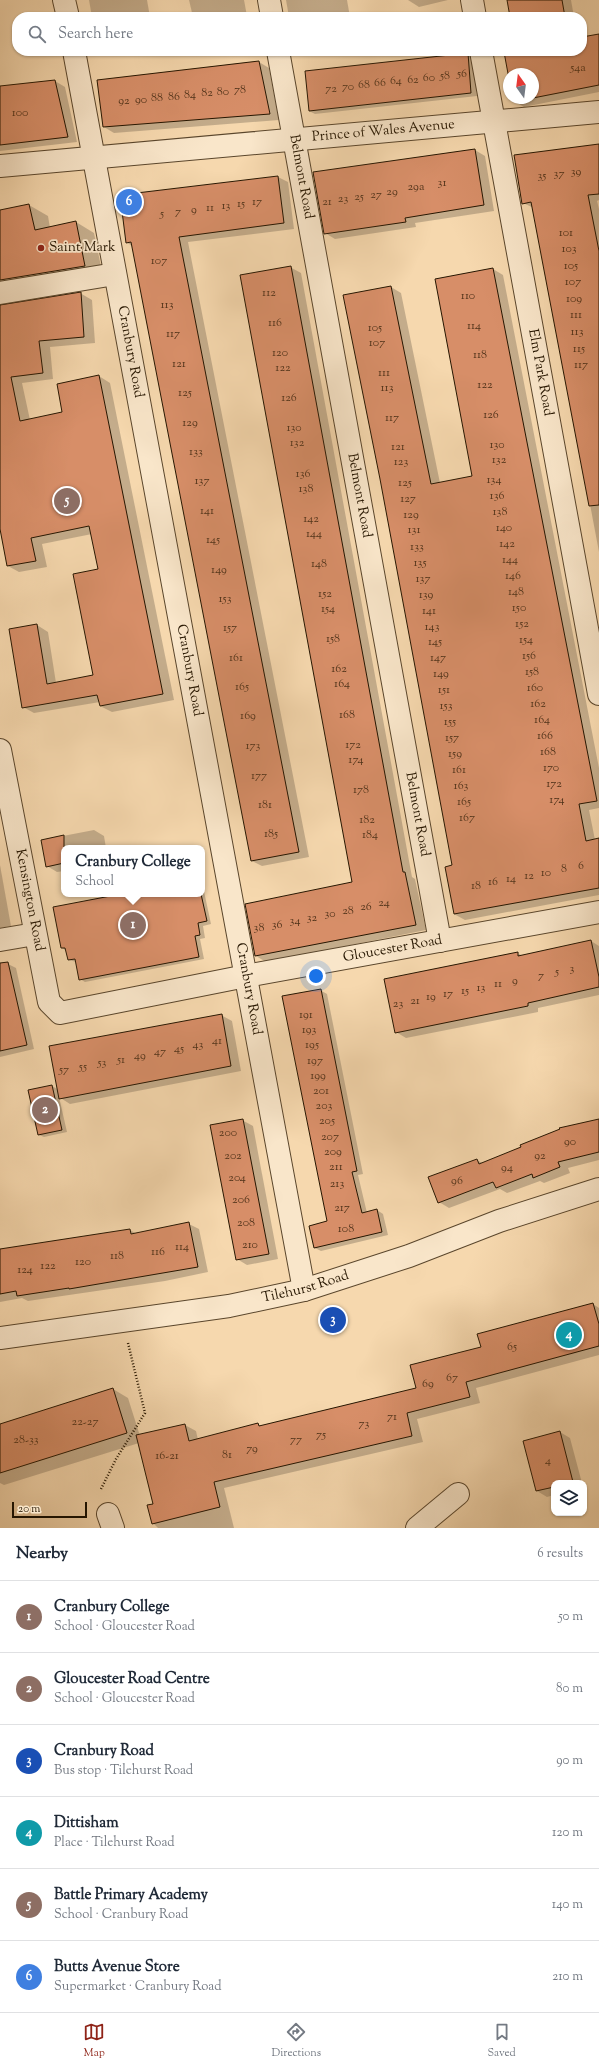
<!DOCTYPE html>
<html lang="en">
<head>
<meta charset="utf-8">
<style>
	body { margin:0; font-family:"Sorts Mill Goudy",serif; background:#f2f2f3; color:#1f2937 }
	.controls { position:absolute; right:12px; bottom:12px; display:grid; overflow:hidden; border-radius:8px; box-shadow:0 1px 3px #0004 }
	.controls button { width:36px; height:36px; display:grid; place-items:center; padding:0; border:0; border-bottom:1px solid #e0e1e3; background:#fff; color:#1f2937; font:20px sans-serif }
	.compass { position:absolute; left:503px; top:68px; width:36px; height:36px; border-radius:50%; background:#fff; box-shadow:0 1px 3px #0004; rotate:346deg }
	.scale { position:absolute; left:12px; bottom:10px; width:75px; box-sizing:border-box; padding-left:4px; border:2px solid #261601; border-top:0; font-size:11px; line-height:14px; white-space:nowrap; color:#261601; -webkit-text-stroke:3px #f9e6ca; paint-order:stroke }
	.you { position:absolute; left:316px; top:976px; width:14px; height:14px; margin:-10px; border:3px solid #fff; border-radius:50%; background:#1a73e8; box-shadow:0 0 0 6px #1a73e833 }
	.badge { display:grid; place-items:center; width:26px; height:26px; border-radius:50%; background:#8f2418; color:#fff; font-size:13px; font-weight:700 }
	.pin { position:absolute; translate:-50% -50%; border:2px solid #fff; box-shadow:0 1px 4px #0006 }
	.popup { position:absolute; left:61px; top:845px; width:144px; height:52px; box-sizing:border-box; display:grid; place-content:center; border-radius:8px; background:#fff; filter:drop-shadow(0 1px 3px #0005); font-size:13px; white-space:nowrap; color:#747a83 }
	.popup b { font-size:15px; color:#1f2937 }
	.popup::after { content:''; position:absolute; left:50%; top:100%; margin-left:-8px; border:8px solid transparent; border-top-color:#fff }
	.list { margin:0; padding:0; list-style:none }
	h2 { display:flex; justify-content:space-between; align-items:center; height:52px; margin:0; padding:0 16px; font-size:17px }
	h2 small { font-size:13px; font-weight:400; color:#747a83 }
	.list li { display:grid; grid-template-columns:26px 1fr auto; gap:12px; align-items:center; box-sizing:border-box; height:72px; padding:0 16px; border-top:1px solid #e0e1e3 }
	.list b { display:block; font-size:15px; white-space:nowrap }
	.list p { margin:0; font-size:13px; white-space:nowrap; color:#747a83 }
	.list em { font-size:13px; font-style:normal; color:#747a83 }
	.icon { flex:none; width:22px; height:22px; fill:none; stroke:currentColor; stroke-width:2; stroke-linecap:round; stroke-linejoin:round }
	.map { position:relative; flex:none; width:599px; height:1528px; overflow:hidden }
	.search { position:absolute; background:#fff; box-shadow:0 1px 3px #0004; left:12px; right:12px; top:12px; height:44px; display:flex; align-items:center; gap:10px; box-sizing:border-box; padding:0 14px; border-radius:16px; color:#747a83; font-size:15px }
	.sheet { height:484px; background:#fff }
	nav { display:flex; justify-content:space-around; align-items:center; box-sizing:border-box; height:56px; border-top:1px solid #e0e1e3; background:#fff; font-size:11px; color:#747a83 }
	nav a { display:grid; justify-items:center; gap:2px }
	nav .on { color:#8f2418 }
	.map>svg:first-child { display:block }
	.shadow { fill:#0003 }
	.building { fill:#d78e68; stroke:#261601 }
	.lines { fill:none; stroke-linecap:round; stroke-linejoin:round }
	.minor-casing { stroke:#5a462c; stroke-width:24 }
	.path { stroke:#261601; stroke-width:2.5; stroke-dasharray:1 2; stroke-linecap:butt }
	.minor { stroke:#f9e6ca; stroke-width:22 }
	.poi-dot { fill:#8f2418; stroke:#f9e6ca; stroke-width:1.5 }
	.labels { text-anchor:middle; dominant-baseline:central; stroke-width:3.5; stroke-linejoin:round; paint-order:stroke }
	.number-label { font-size:12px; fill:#52341b }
	.street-label { font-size:14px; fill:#261601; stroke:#f9e6ca }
	.poi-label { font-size:14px; fill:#261601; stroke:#f9e6ca; text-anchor:start }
</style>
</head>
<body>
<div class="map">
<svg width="599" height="1528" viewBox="0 0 599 1528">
	<rect width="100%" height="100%" fill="#f6d8ae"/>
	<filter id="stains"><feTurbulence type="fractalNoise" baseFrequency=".005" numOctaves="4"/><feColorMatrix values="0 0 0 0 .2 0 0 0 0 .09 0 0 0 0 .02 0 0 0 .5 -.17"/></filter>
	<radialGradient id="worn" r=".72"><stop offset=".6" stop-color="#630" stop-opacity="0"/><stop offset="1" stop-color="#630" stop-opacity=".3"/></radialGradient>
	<g class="shadow">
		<polygon points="89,0 147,0 150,17 92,17"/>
		<polygon points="189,0 244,0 247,16 193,17"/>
		<polygon points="286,0 347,0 350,17 289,17"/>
		<polygon points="408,0 448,0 419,7"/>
		<polygon points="508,0 571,0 574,17 511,17"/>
		<polygon points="599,35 599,92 524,107 514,101 514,98 533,98 533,74 509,74 505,53 514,51 582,51 582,38"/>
		<polygon points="468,54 473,57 477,96 315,114 309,111"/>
		<polygon points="259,62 269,68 279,120 114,133 104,127"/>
		<polygon points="55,81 65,87 77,142 0,151 0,87"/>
		<polygon points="599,145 599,200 597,201 599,209 599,552 534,208 523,203"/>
		<polygon points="475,150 485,156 494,211 415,223 416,227 335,239 325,233"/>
		<polygon points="278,177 288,182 294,229 188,242 309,857 262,866 252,861 132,246 126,242"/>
		<polygon points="29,205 48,216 50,228 76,222 94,233 103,276 0,298 0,211"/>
		<polygon points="290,267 301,273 412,877 415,879 426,930 266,962 256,956 353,883"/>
		<polygon points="493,269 503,275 599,768 599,808 589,810 595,840 599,839 599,895 465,920 454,914 453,866 391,287 401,293 440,483 473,476"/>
		<polygon points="80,293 92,300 95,343 50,347 53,379 22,383 30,420 64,412 99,376 110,383 174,700 112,712 100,706 100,702 34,713 23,707 37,625 48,632 56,683 95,676 99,570 92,534 42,544 47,567 19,572 8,566 0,524 0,305"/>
		<polygon points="94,830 104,836 106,848 64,848 64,871 57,872 47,866 42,840"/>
		<polygon points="0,865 11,926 0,928"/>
		<polygon points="202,882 211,924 203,926 205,938 200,939 204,959 85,982 80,979 76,962 69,960 67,951 62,948 119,894 202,894"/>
		<polygon points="591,941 599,946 599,995 538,1008 538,1012 406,1038 396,1032 517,953 523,956"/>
		<polygon points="8,964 16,968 34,1049 0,1057 0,966"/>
		<polygon points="320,990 327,994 363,1174 358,1175 367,1213 377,1210 383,1214 388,1235 321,1251 315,1248 328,1222"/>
		<polygon points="221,1015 232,1021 241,1071 70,1104 59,1097 67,1132 44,1137 39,1135 29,1091 52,1086 59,1090"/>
		<polygon points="242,1120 253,1126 278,1259 247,1265 237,1259"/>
		<polygon points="599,1120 599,1160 568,1168 570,1173 544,1183 540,1181 507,1193 500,1189 449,1208 439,1202 477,1160 482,1163"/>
		<polygon points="189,1224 199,1229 208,1272 165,1281 28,1301 22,1298 0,1302 0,1250 130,1230 137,1234"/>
		<polygon points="593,1304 599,1308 599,1355 476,1388 480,1403 417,1419 423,1442 224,1488 234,1528 158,1528 153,1523 154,1504 139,1443 4,1485 0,1483 0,1425 113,1389 128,1398 140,1436 185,1425 196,1431 198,1440 258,1425 261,1426 417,1388 482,1348"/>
		<polygon points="560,1432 570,1438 582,1483 554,1483 554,1495 547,1497 537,1491"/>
	</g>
	<g class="building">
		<polygon points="507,0 562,0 565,17 510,17"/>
		<polygon points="599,34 599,85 533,98 533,74 509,74 509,79 504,52 582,51 582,37"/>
		<polygon points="468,53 471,93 309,111 305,71"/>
		<polygon points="259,61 270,114 103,127 97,80"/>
		<polygon points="55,80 68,137 0,145 0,86"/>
		<polygon points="599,144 599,194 588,195 599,251 599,505 589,506 531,202 522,204 514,155"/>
		<polygon points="475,149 484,205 405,218 406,222 324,234 313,172"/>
		<polygon points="278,176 284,223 179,237 299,852 251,861 131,242 126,243 120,195"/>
		<polygon points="29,204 35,230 76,221 85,266 0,280 0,210"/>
		<polygon points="291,266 403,872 405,872 416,925 255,956 245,904 352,882 240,275"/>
		<polygon points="493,268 597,801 579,804 586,841 599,838 599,888 454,914 445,867 452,865 380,479 343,295 391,286 431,484 472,476 435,279"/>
		<polygon points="81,292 84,337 39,341 43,373 11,377 20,421 62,412 57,384 99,375 163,694 100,706 97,695 22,708 9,629 37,624 47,684 93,675 73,574 98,569 89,526 31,538 36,561 7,566 0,529 0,305"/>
		<polygon points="64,835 64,863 46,867 41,840"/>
		<polygon points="121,894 201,894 207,921 198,923 200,935 195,936 199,957 79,980 75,959 68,960 65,948 61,948 53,907"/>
		<polygon points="591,940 599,977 599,987 528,1003 528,1006 395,1033 384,979 518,952 518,956"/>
		<polygon points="8,962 27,1045 0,1051 0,963"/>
		<polygon points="321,989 357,1171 352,1172 362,1213 377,1209 382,1232 314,1248 309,1226 327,1221 282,996"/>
		<polygon points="222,1014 231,1066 59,1099 49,1046"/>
		<polygon points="52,1085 62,1130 38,1135 28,1090"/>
		<polygon points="243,1119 269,1254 236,1260 210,1125"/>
		<polygon points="599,1119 599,1152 558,1162 560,1167 533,1178 532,1174 496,1188 493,1182 438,1203 428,1177 477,1159 479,1164 521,1147 520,1145 560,1129 559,1128"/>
		<polygon points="189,1222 198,1267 69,1289 69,1288 17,1296 16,1291 0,1294 0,1249 130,1229 131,1234"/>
		<polygon points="593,1303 599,1324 599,1346 466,1382 470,1397 407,1413 412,1436 214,1482 220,1507 152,1524 147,1505 153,1504 136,1435 185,1424 189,1441 258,1423 259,1426 416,1388 410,1365 481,1347 477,1334"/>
		<polygon points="113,1388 127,1433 0,1473 0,1424"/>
		<polygon points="560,1431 573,1482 554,1483 554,1487 536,1491 523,1441"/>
	</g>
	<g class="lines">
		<defs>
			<g id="minor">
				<polyline points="64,0 68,17"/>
				<polyline points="269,0 272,17"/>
				<polyline points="472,0 475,17"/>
				<path id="s1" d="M74 51 304 1290"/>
				<path id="s2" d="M278 51 440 941"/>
				<path id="s3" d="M481 51 599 694"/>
				<path id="s4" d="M0 166 599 112"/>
				<polyline points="0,293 115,274"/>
				<path id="s5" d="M0 750 49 1002 60 1013 246 976 599 912"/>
				<polyline points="0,940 35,934"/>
				<path id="s6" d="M0 1338 229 1306 304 1290 409 1256 499 1221 599 1189"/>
				<polyline points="108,1514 113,1528"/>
				<polyline points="417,1528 458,1494"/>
			</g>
		</defs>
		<use href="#minor" class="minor-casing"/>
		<polyline class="path" points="101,1489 116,1459 145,1413 128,1343"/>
		<use href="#minor" class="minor"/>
	</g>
	<circle class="poi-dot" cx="41" cy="248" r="4"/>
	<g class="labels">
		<g class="number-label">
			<text x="578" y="68">54a</text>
			<text x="462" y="74">56</text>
			<text x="445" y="76">58</text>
			<text x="429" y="78">60</text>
			<text x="413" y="80">62</text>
			<text x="396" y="81">64</text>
			<text x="380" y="83">66</text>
			<text x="364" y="85">68</text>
			<text x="348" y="87">70</text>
			<text x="331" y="89">72</text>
			<text x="240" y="90">78</text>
			<text x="223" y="92">80</text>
			<text x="207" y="93">82</text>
			<text x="190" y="95">84</text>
			<text x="174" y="97">86</text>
			<text x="157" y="98">88</text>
			<text x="141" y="100">90</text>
			<text x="124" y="101">92</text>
			<text x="20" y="113">100</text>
			<text x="576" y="172">39</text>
			<text x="559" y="174">37</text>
			<text x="542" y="176">35</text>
			<text x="442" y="183">31</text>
			<text x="416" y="187">29a</text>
			<text x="392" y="192">29</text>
			<text x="376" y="195">27</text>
			<text x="359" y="197">25</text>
			<text x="343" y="199">23</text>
			<text x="257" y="202">17</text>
			<text x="327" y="202">21</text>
			<text x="241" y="204">15</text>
			<text x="226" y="206">13</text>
			<text x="210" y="208">11</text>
			<text x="194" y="210">9</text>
			<text x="178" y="212">7</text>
			<text x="162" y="214">5</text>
			<text x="566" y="233">101</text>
			<text x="569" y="249">103</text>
			<text x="159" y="261">107</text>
			<text x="571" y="266">105</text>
			<text x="573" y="282">107</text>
			<text x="269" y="293">112</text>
			<text x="468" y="296">110</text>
			<text x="574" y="299">109</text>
			<text x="167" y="305">113</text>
			<text x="576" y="315">111</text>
			<text x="275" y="323">116</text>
			<text x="474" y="326">114</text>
			<text x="375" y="328">105</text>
			<text x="577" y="332">113</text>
			<text x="173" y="334">117</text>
			<text x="377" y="343">107</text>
			<text x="579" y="349">115</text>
			<text x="280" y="353">120</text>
			<text x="480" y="355">118</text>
			<text x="179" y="364">121</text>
			<text x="581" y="365">117</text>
			<text x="283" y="368">122</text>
			<text x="384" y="373">111</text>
			<text x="485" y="385">122</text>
			<text x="387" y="388">113</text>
			<text x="185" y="393">125</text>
			<text x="289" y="398">126</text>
			<text x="491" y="415">126</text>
			<text x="392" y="418">117</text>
			<text x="190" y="423">129</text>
			<text x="294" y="428">130</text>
			<text x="297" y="443">132</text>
			<text x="497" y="445">130</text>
			<text x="398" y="447">121</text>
			<text x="196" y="452">133</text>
			<text x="499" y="460">132</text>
			<text x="401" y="462">123</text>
			<text x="303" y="474">136</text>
			<text x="494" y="480">134</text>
			<text x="202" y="481">137</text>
			<text x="405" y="483">125</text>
			<text x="306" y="489">138</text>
			<text x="497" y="496">136</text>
			<text x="408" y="499">127</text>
			<text x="207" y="511">141</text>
			<text x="500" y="512">138</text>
			<text x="411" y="515">129</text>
			<text x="311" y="519">142</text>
			<text x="504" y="528">140</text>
			<text x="414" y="530">131</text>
			<text x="314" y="534">144</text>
			<text x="213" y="540">145</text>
			<text x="507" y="544">142</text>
			<text x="417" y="547">133</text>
			<text x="510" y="560">144</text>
			<text x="420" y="563">135</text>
			<text x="319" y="564">148</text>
			<text x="219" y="570">149</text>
			<text x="513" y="576">146</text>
			<text x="423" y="579">137</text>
			<text x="516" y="592">148</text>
			<text x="325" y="594">152</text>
			<text x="426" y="595">139</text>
			<text x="225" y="599">153</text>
			<text x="519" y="608">150</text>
			<text x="328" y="609">154</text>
			<text x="429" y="611">141</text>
			<text x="522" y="624">152</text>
			<text x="432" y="627">143</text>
			<text x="230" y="628">157</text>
			<text x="333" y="639">158</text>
			<text x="526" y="640">154</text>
			<text x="435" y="642">145</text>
			<text x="529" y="656">156</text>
			<text x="236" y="658">161</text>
			<text x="438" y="658">147</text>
			<text x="339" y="669">162</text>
			<text x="532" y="672">158</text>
			<text x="441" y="674">149</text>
			<text x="342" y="684">164</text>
			<text x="242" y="687">165</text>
			<text x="535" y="688">160</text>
			<text x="444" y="690">151</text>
			<text x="538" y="704">162</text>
			<text x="446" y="706">153</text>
			<text x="347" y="715">168</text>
			<text x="248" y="716">169</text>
			<text x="542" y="720">164</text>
			<text x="450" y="722">155</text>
			<text x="545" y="736">166</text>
			<text x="452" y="738">157</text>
			<text x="353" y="745">172</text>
			<text x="253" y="746">173</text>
			<text x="548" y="752">168</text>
			<text x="455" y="754">159</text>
			<text x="356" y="760">174</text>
			<text x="551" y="768">170</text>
			<text x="459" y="770">161</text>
			<text x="259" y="776">177</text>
			<text x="554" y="784">172</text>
			<text x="461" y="786">163</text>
			<text x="361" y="790">178</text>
			<text x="557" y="800">174</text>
			<text x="464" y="802">165</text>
			<text x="265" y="805">181</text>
			<text x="467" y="818">167</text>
			<text x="367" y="820">182</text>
			<text x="271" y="834">185</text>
			<text x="370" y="835">184</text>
			<text x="581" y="866">6</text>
			<text x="564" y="869">8</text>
			<text x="546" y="873">10</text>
			<text x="529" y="876">12</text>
			<text x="511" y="879">14</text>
			<text x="493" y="882">16</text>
			<text x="476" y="886">18</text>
			<text x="384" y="903">24</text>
			<text x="366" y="907">26</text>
			<text x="348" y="911">28</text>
			<text x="330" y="914">30</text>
			<text x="312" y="918">32</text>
			<text x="295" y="921">34</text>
			<text x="277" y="925">36</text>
			<text x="259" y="928">38</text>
			<text x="572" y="969">3</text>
			<text x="557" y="972">5</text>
			<text x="541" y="976">7</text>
			<text x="515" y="981">9</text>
			<text x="498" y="984">11</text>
			<text x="481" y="988">13</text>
			<text x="465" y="991">15</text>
			<text x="448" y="994">17</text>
			<text x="431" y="997">19</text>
			<text x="415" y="1001">21</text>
			<text x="398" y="1004">23</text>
			<text x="306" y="1015">191</text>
			<text x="309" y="1030">193</text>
			<text x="217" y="1041">41</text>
			<text x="198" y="1045">43</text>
			<text x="312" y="1045">195</text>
			<text x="179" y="1049">45</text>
			<text x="160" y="1052">47</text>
			<text x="140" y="1056">49</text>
			<text x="121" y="1060">51</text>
			<text x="315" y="1061">197</text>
			<text x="102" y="1063">53</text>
			<text x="83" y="1067">55</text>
			<text x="64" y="1070">57</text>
			<text x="318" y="1076">199</text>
			<text x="321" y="1091">201</text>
			<text x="324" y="1106">203</text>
			<text x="327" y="1121">205</text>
			<text x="228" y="1133">200</text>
			<text x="330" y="1137">207</text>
			<text x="570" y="1142">90</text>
			<text x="333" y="1152">209</text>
			<text x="233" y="1156">202</text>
			<text x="540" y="1156">92</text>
			<text x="336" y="1167">211</text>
			<text x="507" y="1168">94</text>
			<text x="237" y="1178">204</text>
			<text x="457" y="1181">96</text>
			<text x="337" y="1184">213</text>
			<text x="241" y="1200">206</text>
			<text x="342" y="1208">217</text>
			<text x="246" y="1223">208</text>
			<text x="346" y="1229">108</text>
			<text x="250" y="1245">210</text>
			<text x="182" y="1247">114</text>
			<text x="158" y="1252">116</text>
			<text x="117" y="1256">118</text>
			<text x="83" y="1262">120</text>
			<text x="48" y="1266">122</text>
			<text x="25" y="1270">124</text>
			<text x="512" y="1347">65</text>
			<text x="452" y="1378">67</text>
			<text x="428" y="1384">69</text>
			<text x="392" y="1417">71</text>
			<text x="85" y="1422">22-27</text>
			<text x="364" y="1424">73</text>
			<text x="321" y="1435">75</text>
			<text x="26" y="1440">28-33</text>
			<text x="296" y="1440">77</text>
			<text x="252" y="1449">79</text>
			<text x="227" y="1455">81</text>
			<text x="167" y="1456">16-21</text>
			<text x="548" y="1461">4</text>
		</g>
		<g class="street-label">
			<text stroke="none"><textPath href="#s4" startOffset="385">Prince of Wales Avenue</textPath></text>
			<text stroke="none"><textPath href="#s2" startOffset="128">Belmont Road</textPath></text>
			<text stroke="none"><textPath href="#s1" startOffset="306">Cranbury Road</textPath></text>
			<text stroke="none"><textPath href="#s3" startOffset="327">Elm Park Road</textPath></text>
			<text stroke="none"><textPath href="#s2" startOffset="452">Belmont Road</textPath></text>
			<text stroke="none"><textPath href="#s1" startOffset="630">Cranbury Road</textPath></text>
			<text stroke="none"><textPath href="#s2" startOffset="776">Belmont Road</textPath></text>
			<text stroke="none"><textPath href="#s5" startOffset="153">Kensington Road</textPath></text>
			<text stroke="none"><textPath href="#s5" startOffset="611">Gloucester Road</textPath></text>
			<text stroke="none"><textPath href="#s1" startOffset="954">Cranbury Road</textPath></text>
			<text stroke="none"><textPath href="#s6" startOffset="310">Tilehurst Road</textPath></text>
		</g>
		<g class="poi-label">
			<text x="49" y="248">Saint Mark</text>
		</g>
	</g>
	<rect width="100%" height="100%" filter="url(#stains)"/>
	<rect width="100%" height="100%" fill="url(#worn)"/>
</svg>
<div class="controls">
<button><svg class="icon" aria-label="layers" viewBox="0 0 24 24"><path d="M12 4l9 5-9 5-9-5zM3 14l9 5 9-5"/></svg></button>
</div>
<svg class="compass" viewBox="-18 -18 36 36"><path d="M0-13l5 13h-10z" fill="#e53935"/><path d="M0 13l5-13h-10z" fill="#747a83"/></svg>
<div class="scale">20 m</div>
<div class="you"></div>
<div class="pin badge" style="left:133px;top:925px;background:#8d6e63">1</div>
<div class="popup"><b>Cranbury College</b>School</div>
<div class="pin badge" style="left:45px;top:1110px;background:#8d6e63">2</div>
<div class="pin badge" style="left:333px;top:1320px;background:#1a4fb4">3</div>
<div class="pin badge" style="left:569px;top:1335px;background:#0f9aa8">4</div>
<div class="pin badge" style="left:67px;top:501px;background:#8d6e63">5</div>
<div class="pin badge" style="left:129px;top:202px;background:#3f7fe0">6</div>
<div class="search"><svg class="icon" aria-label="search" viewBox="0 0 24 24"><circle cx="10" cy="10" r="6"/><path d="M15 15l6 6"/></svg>Search here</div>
</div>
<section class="sheet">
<h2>Nearby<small>6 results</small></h2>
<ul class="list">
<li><span class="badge" style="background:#8d6e63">1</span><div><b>Cranbury College</b><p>School · Gloucester Road</p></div><em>50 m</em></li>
<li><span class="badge" style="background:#8d6e63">2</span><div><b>Gloucester Road Centre</b><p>School · Gloucester Road</p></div><em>80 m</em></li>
<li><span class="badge" style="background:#1a4fb4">3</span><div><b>Cranbury Road</b><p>Bus stop · Tilehurst Road</p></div><em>90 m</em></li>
<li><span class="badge" style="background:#0f9aa8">4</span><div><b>Dittisham</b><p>Place · Tilehurst Road</p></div><em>120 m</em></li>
<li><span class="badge" style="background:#8d6e63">5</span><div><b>Battle Primary Academy</b><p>School · Cranbury Road</p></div><em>140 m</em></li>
<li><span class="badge" style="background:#3f7fe0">6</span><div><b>Butts Avenue Store</b><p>Supermarket · Cranbury Road</p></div><em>210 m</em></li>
</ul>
</section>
<nav>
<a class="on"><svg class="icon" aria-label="map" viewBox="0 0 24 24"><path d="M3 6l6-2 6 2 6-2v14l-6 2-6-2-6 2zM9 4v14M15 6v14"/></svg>Map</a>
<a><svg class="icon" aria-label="directions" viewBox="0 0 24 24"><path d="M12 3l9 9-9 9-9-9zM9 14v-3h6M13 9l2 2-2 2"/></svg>Directions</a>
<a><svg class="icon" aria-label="saved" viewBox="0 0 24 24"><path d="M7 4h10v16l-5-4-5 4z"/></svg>Saved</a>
</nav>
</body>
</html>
